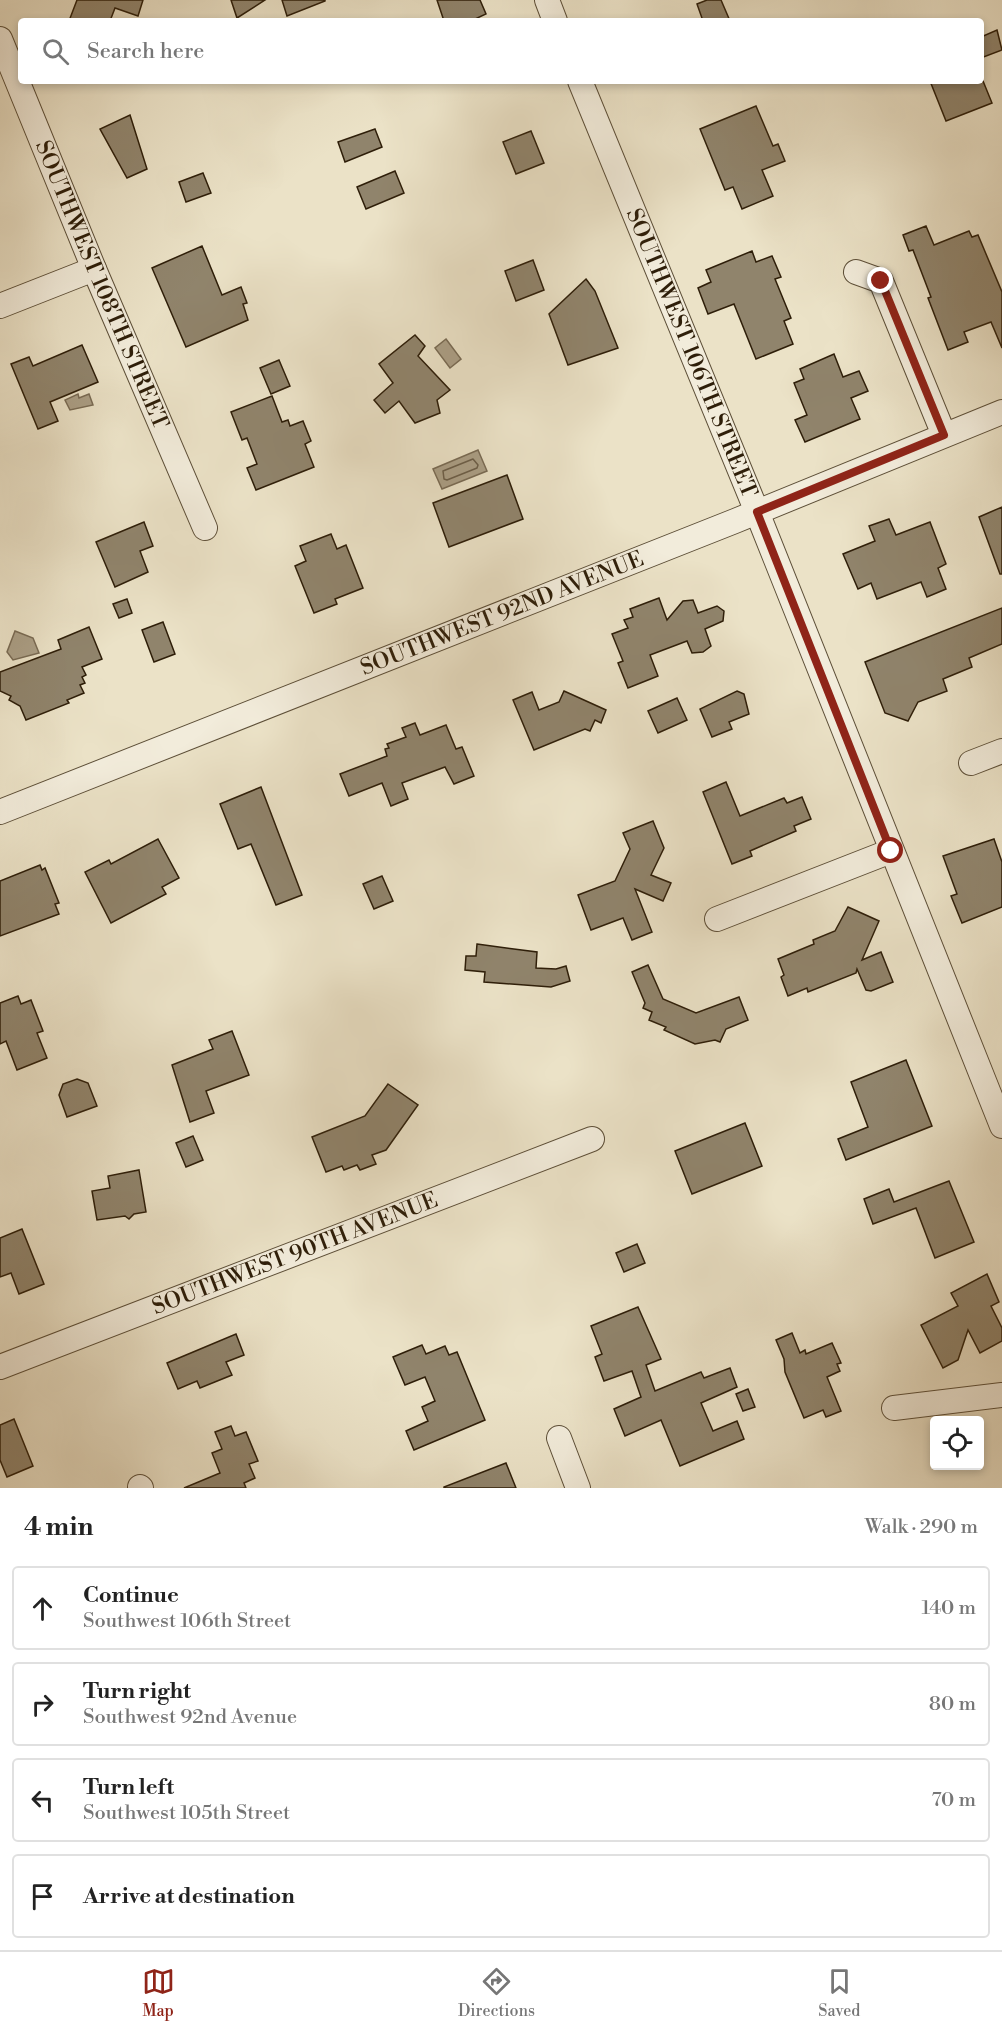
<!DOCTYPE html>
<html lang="en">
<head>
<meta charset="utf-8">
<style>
	body { margin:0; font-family:"Libre Bodoni",serif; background:#f2f2f2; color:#222 }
	.controls { position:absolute; right:18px; bottom:18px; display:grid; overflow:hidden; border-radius:6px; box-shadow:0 3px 9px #0003 }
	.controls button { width:54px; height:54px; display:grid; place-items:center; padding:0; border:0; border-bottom:2px solid #e0e0e0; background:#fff; color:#222; font:30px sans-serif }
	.stop { position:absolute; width:18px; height:18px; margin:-14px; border:4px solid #8f2418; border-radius:50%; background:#fff }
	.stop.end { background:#8f2418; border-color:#fff; box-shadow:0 2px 6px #0008 }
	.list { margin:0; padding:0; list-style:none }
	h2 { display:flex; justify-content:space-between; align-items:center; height:78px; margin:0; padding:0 24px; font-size:26px }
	h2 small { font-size:20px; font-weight:400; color:#767676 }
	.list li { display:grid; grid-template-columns:39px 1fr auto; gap:18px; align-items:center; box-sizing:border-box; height:84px; margin:0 12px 12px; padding:0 12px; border:2px solid #e0e0e0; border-radius:6px }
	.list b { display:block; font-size:22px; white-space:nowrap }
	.list p { margin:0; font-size:20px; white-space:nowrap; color:#767676 }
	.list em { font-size:20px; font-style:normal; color:#767676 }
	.icon { flex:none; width:33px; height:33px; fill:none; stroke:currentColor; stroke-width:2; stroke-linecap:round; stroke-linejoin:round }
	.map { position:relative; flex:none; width:1002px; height:1488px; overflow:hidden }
	.search { position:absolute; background:#fff; box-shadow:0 3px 9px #0003; left:18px; right:18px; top:18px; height:66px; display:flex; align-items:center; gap:15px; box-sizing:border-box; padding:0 21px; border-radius:6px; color:#767676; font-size:22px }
	.sheet { height:462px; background:#fff }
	nav { display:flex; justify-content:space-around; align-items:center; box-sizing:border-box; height:84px; border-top:2px solid #e0e0e0; background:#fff; font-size:16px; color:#767676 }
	nav a { display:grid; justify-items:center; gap:3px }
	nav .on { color:#8f2418 }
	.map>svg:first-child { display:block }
	.water { fill:#ab9f86; stroke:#796b54; stroke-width:1.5 }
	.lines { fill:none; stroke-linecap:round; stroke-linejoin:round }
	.shore { stroke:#6c5e48; stroke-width:1.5 }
	.building { fill:#90846c; stroke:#2e1e09; stroke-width:1.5 }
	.minor-casing { stroke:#5d4f38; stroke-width:26 }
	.minor { stroke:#f2ecdb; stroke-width:24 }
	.route { stroke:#8f2418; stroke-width:8 }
	.labels { text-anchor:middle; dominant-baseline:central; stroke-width:5; stroke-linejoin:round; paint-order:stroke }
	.street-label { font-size:22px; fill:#2e1e09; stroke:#f2ecdb }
</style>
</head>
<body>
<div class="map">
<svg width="1002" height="1488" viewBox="0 0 1002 1488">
	<rect width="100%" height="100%" fill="#ebe2c7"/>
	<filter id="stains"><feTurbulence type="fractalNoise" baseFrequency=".00333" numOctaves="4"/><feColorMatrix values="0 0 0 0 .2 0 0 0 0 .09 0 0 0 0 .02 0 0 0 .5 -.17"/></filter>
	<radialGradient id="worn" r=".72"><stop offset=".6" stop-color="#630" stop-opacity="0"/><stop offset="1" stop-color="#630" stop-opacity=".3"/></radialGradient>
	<g class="water">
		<polygon points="446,339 461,359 450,368 435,348"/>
		<polygon points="78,394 79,398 89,394 93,405 70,410 65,400"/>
		<polygon points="478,450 487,471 442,489 433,469"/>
		<polygon points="15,631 33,638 39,653 13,660 7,652"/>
	</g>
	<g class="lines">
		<polygon class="shore" points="473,459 478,465 477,468 447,480 444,479 443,471"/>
	</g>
	<g class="building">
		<polygon points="77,0 143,0 138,16 115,8 110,21 69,21"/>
		<polygon points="231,0 265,0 237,18"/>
		<polygon points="282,0 325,0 325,1 287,16"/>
		<polygon points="437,0 480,0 486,14 471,21 444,21"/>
		<polygon points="707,0 721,0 730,21 703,21 697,4"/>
		<polygon points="997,30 1002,50 981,58 981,37"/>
		<polygon points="930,81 983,81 992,103 946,121"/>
		<polygon points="756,106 773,146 778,144 785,161 762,170 773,196 742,209 733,187 725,190 700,129"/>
		<polygon points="130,115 147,169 127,178 100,129"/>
		<polygon points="375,129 382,147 345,162 338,142"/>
		<polygon points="531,131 544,163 516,174 503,142"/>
		<polygon points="395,171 404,193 366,209 357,187"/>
		<polygon points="203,173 211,193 186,202 179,182"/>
		<polygon points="926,226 934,245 969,231 972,237 978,235 1002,292 1002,348 991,322 964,332 968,342 948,350 928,298 931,297 913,250 909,251 903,235"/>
		<polygon points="202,246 222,295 241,287 247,303 243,304 248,320 186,347 152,268"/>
		<polygon points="752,251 756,262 772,256 781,277 775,279 791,318 784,321 793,344 756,359 734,304 708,314 698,288 711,282 706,270"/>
		<polygon points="533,260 544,290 516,301 505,271"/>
		<polygon points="586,279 595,291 618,348 568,365 549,314"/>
		<polygon points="415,335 425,346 418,356 450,390 437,400 440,413 415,423 399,401 385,413 374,400 393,383 379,364"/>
		<polygon points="82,345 98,382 50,402 58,421 38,429 11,364 29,357 33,366"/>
		<polygon points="834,354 843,377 859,371 868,391 851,398 860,419 805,442 795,420 807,415 794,383 804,379 800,369"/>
		<polygon points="279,360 290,386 271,394 260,368"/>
		<polygon points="272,396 282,422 288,420 290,426 303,421 311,441 305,444 314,467 256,490 247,468 257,464 247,438 242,440 231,412"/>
		<polygon points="507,475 523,519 449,547 433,503"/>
		<polygon points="1002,507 1002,574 1000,574 979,517"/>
		<polygon points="889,519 896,535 930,522 946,564 938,568 946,589 927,597 921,582 877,599 871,583 858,589 843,554 875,541 869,526"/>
		<polygon points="144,522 153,546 140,551 148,572 115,587 96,542"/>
		<polygon points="331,534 337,549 346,545 363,588 335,599 337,604 314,613 295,566 306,561 300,546"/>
		<polygon points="659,598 667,620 683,601 693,600 698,613 717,606 724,611 723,621 705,629 711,646 703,652 692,653 687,641 650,655 658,676 628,688 618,663 623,661 612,634 628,628 624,620 633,617 630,609"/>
		<polygon points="127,599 132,613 119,618 113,604"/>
		<polygon points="1002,608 1002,644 969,658 972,667 943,679 947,691 918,702 908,721 885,713 865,662"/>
		<polygon points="163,622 175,654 154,662 142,630"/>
		<polygon points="89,627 102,659 82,667 86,675 82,677 85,683 80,685 84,693 67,700 69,703 26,720 20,706 9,700 11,696 0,691 0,672 61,649 58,640"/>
		<polygon points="564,691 606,710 601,723 595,720 590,731 585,729 534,750 513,700 532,692 539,710 559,702"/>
		<polygon points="737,691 744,694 749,714 729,722 732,729 712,737 700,709"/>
		<polygon points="677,698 687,720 658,733 648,711"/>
		<polygon points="415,723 420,735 446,725 456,749 462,747 474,776 454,784 445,767 402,783 408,799 391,806 382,783 349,796 340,774 387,756 385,749 389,748 387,744 406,737 402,728"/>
		<polygon points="726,782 740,816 784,798 787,803 802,797 811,819 794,826 796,831 750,851 752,856 732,864 703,792"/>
		<polygon points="261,787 302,895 276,905 251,844 238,849 220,804"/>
		<polygon points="653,821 664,848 651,875 671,883 663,901 635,889 652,932 632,940 623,918 591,930 578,895 615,881 630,849 623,833"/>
		<polygon points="158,839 179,878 162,887 166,894 111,923 85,872 109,860 111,864"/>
		<polygon points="994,839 1002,862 1002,907 962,923 951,896 957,894 943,856"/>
		<polygon points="40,865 42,870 45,868 59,903 55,904 59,914 0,936 0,881"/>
		<polygon points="382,876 393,901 374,909 363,884"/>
		<polygon points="848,907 879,921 862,960 881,952 893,982 871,991 866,990 857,969 856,973 808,992 807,988 788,996 781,977 784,975 778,959 814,944 813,940 835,931"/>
		<polygon points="477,944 537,952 536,968 556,969 566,966 570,981 551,987 484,982 485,972 465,970 466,956 476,956"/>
		<polygon points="648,965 663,999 696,1013 739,997 748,1020 726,1029 720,1042 715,1040 695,1044 664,1030 666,1027 649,1020 652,1012 643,1008 645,1003 632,972"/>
		<polygon points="18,996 21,1004 31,1000 43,1031 37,1033 47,1058 17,1070 6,1041 0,1044 0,1003"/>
		<polygon points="232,1031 249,1075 206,1091 214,1113 190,1122 172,1065 213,1049 209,1040"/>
		<polygon points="906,1060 932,1126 846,1160 838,1139 868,1127 851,1082"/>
		<polygon points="77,1079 88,1083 97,1106 67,1117 59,1095 63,1084"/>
		<polygon points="388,1084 418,1105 386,1150 372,1155 376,1164 360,1170 357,1165 344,1170 342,1166 326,1172 312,1137 365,1116"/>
		<polygon points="745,1123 762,1166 692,1194 675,1151"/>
		<polygon points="193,1136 203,1160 186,1167 176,1143"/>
		<polygon points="139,1170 146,1212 134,1214 129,1219 125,1216 97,1220 92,1191 110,1188 108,1176"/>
		<polygon points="949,1181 974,1242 935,1258 916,1208 873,1224 864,1199 889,1189 894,1202"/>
		<polygon points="22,1229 44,1284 19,1294 11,1273 0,1277 0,1238"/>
		<polygon points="637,1244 645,1263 624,1272 616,1253"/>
		<polygon points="987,1274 999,1302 991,1306 1002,1328 1002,1341 980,1353 968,1330 958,1360 943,1368 921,1325 958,1306 951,1293"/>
		<polygon points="638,1307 661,1359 646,1365 655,1391 701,1372 704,1378 730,1368 737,1387 701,1403 713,1431 737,1421 744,1439 680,1466 661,1420 625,1436 614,1409 641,1397 632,1371 604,1381 595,1357 602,1354 591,1326"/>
		<polygon points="792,1333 800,1353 805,1350 806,1354 832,1343 841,1363 837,1364 840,1371 827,1377 841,1411 826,1417 823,1410 804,1418 785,1372 784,1359 776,1340"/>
		<polygon points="236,1334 244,1355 226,1362 232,1375 200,1388 197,1381 178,1389 167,1363"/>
		<polygon points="422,1345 426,1354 445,1346 449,1355 457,1352 485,1420 414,1450 406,1431 428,1421 422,1407 435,1401 425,1377 405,1385 393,1357"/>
		<polygon points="748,1389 755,1407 743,1411 736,1394"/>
		<polygon points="14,1419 33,1466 7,1477 0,1460 0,1425"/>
		<polygon points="231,1426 235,1436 246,1432 258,1461 249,1464 255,1478 244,1483 246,1488 184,1488 220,1473 212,1453 222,1449 215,1432"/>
		<polygon points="506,1463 516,1488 444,1488 444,1487"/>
	</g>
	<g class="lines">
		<defs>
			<g id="minor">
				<polyline points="547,0 555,21"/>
				<path id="s1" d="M0 39 94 269 205 528"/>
				<path id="s2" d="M580 81 757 512 1002 1126"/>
				<polyline points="856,272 881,281 944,435"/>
				<polyline points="0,306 94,269"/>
				<polyline points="971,763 1002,751"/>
				<path id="s3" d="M0 812 735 521 1002 412"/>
				<polyline points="717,919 891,851"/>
				<path id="s4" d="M0 1367 592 1139"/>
				<polyline points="894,1408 1002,1395"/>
				<polyline points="559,1438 578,1488"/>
				<polyline points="140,1487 141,1488"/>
			</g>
		</defs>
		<use href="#minor" class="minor-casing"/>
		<use href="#minor" class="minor"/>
	</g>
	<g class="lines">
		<polyline class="route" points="881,281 944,435 757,512 891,851"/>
	</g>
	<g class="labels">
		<g class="street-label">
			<text stroke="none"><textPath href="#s1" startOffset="266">SOUTHWEST 108TH STREET</textPath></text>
			<text stroke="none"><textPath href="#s2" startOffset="294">SOUTHWEST 106TH STREET</textPath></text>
			<text stroke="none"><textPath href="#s3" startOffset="540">SOUTHWEST 92ND AVENUE</textPath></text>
			<text stroke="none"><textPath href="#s4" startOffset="316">SOUTHWEST 90TH AVENUE</textPath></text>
		</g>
	</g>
	<rect width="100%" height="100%" filter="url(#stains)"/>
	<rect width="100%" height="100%" fill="url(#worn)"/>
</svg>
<div class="controls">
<button><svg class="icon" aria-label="locate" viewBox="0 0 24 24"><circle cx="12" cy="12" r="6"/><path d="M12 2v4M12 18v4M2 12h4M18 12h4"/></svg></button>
</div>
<div class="stop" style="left:891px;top:851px"></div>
<div class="stop end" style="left:881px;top:281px"></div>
<div class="search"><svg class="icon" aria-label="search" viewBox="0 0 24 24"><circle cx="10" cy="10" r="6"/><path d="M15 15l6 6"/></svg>Search here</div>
</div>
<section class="sheet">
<h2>4 min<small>Walk · 290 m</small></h2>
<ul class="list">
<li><svg class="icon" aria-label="ahead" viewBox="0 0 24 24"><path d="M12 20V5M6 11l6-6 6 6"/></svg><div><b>Continue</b><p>Southwest 106th Street</p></div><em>140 m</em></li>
<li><svg class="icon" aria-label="right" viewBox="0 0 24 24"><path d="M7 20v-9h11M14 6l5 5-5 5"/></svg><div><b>Turn right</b><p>Southwest 92nd Avenue</p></div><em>80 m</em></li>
<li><svg class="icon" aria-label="left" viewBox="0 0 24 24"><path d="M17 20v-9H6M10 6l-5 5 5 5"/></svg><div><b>Turn left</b><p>Southwest 105th Street</p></div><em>70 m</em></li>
<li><svg class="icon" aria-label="arrive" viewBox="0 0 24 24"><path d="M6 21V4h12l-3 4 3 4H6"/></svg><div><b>Arrive at destination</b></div></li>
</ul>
</section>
<nav>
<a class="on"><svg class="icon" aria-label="map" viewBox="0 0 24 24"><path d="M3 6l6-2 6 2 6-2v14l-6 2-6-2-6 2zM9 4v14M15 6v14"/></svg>Map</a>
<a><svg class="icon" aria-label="directions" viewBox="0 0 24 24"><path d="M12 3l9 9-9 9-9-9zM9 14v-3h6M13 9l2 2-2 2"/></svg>Directions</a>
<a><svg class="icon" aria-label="saved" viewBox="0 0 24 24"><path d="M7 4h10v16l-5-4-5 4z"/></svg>Saved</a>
</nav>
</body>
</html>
